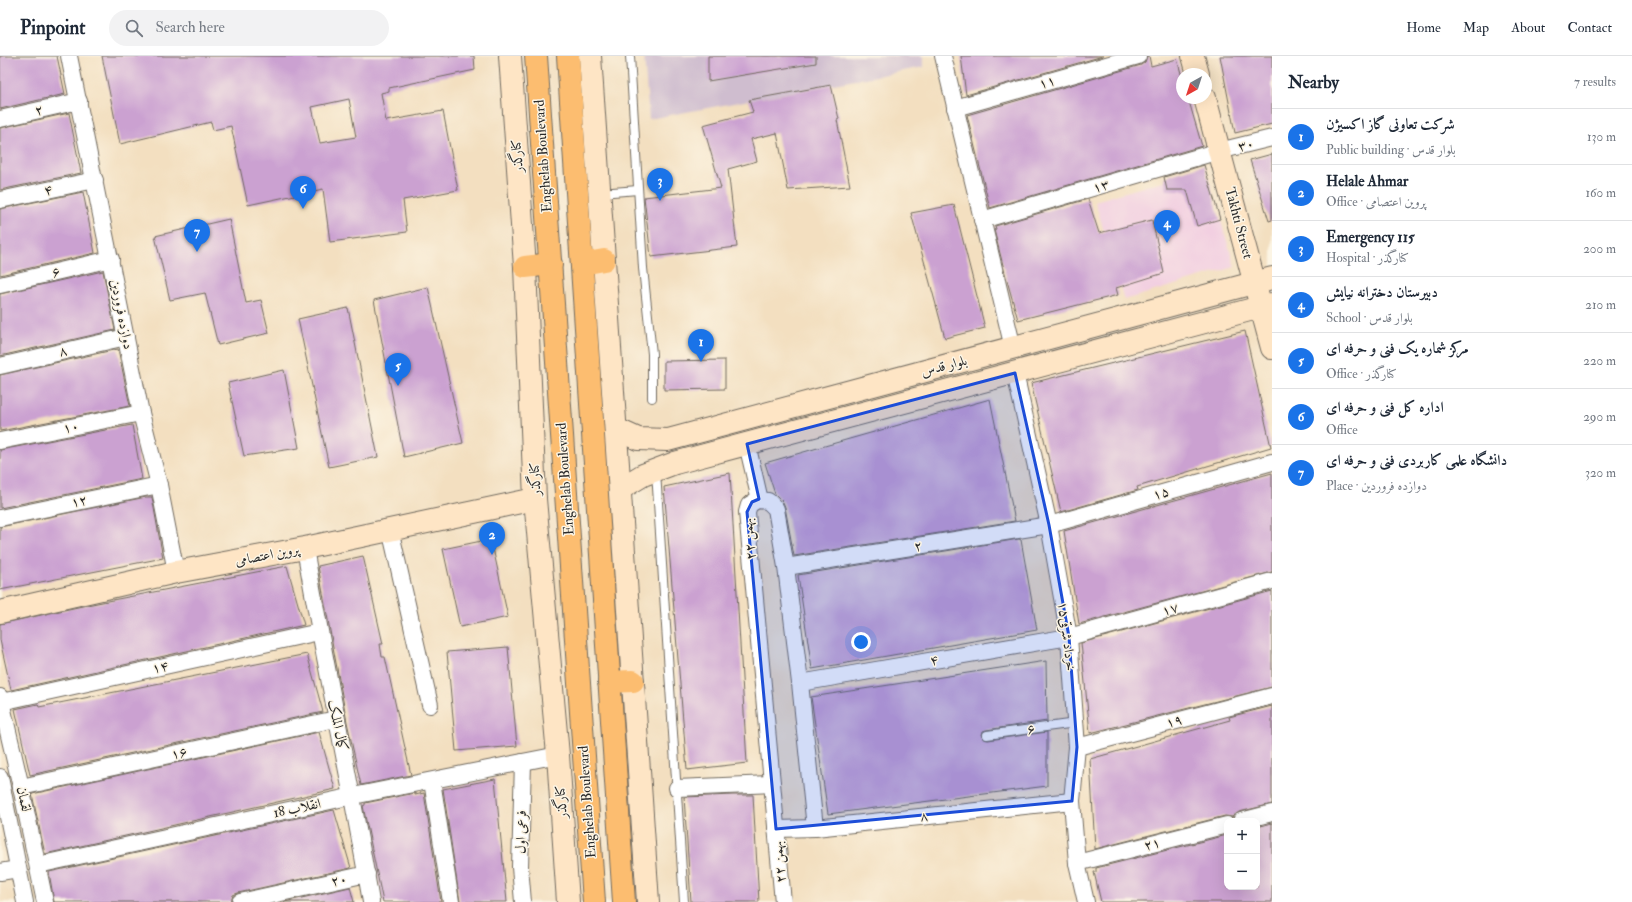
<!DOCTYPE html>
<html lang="en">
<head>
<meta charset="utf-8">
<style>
	body { margin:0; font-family:"IM FELL Double Pica",Amiri,serif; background:#f2f2f3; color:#1f2937 }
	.controls { position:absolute; right:12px; bottom:12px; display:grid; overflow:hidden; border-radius:8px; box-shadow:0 4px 16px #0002 }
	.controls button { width:36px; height:36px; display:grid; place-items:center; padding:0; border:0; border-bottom:1px solid #e0e1e3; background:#fff; color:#1f2937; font:20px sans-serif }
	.compass { position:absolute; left:1176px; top:12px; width:36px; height:36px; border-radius:50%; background:#fff; box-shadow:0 4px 16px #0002; rotate:219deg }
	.you { position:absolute; left:861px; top:586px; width:14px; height:14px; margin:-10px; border:3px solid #fff; border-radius:50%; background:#1a73e8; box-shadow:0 0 0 6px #1a73e833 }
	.badge { display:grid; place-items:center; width:26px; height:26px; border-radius:50%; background:#1a73e8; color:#fff; font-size:13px; font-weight:700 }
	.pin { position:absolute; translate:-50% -33px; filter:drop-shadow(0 1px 2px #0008) }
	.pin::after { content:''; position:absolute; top:21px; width:14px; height:12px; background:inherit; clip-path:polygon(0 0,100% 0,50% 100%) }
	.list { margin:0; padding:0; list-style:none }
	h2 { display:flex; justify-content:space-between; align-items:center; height:52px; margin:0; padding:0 16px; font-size:17px }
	h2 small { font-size:13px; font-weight:400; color:#747a83 }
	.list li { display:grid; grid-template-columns:26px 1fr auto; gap:12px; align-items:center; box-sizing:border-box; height:56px; padding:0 16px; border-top:1px solid #e0e1e3 }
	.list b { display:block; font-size:15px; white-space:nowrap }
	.list p { margin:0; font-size:13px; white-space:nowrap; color:#747a83 }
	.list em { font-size:13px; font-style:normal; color:#747a83 }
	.icon { flex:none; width:22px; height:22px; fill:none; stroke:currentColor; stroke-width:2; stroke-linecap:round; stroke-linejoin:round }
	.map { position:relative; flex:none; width:1272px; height:846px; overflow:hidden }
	header { display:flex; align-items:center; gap:24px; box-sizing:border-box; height:56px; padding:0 20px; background:#fff; border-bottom:1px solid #e0e1e3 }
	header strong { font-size:19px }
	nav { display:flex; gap:22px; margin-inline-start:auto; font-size:14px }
	.search { width:280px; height:36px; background:#f2f2f3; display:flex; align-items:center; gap:10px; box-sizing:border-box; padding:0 14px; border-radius:22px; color:#747a83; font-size:15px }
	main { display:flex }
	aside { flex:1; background:#fff }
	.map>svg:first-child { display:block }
	.built { fill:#f2cfe1 }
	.industrial { fill:#cfbdcf }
	.building { fill:#cba1d1; fill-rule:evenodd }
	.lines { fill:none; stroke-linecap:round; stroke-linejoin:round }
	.lane-casing { stroke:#716a5f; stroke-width:10 }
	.street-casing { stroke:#716a5f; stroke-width:18 }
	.secondary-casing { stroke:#716a5f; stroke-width:24 }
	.primary-casing { stroke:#716a5f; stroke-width:24 }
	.lane { stroke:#fff; stroke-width:8 }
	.street { stroke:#fff; stroke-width:16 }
	.secondary { stroke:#fee5c5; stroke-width:22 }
	.primary { stroke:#fcbd6f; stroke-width:22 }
	.marked { fill:#1d4ed8; fill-opacity:0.2; stroke:#1d4ed8; stroke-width:3; stroke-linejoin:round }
	.labels { text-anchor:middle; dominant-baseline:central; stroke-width:3; stroke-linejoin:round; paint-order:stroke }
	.street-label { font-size:14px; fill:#2b2b2b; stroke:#fcf5e5 }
</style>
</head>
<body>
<header>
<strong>Pinpoint</strong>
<div class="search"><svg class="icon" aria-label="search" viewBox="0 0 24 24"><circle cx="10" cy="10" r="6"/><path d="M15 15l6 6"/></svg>Search here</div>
<nav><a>Home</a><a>Map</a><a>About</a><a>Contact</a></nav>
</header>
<main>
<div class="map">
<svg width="1272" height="846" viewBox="0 0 1272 846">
	<rect width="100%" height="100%" fill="#fcf5e5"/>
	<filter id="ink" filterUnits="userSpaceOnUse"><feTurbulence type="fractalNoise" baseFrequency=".025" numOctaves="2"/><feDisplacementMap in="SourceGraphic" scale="8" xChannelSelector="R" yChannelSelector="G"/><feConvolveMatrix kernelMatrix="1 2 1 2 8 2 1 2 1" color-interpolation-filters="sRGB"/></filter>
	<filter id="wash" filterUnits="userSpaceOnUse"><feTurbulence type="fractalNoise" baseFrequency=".012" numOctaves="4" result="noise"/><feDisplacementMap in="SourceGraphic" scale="16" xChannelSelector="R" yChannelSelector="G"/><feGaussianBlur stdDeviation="0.9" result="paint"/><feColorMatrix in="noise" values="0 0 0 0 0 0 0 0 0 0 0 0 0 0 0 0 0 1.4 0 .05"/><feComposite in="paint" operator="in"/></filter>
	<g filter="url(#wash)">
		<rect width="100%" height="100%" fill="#f3dfc0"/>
		<polygon class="built" points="1205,113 1235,211 1124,244 1095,145"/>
		<polygon class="industrial" points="644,0 924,0 924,11 649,63"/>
		<g id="blocks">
			<g class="building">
				<polygon points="0,0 57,0 65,38 0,53"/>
				<path d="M102 0H474L475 14 389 32V35L381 37 386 65 443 55 458 134 403 144 407 176 330 186 323 133 248 149 231 70 213 74 211 66 120 88ZM349 43 356 81 320 87 312 51Z"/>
				<polygon points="708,0 816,0 816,7 708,25"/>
				<polygon points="961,0 1103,0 966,39"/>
				<polygon points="1147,0 1149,0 1151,10 1177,3 1182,21 1182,42 1188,42 1202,90 990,152 967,59 1141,9 1145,6"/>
				<polygon points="1220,0 1272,0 1272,68 1235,77"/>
				<polygon points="831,29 839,63 837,64 850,130 788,134 777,77 751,83 757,105 728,113 737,191 651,201 644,141 721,132 703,69 753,56 749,44"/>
				<polygon points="69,57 81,117 0,134 0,72"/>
				<polygon points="1272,98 1272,164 1269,165 1250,104"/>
				<polygon points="1204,109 1220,163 1197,170 1187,134 1167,134 1164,121"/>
				<polygon points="83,136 95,197 0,219 0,153"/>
				<polygon points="1088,143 1099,177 1152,164 1164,217 1116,232 1118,239 1018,264 1005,217 994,174 996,173 995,170"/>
				<polygon points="954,149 985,272 945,282 911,157"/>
				<polygon points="229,163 246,247 261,244 269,277 218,289 205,237 170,244 155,180"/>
				<polygon points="103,215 115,274 0,300 0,238"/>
				<polygon points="428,231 463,387 404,401 374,244"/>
				<polygon points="348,252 378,401 329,411 298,263"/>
				<polygon points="1245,275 1271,391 1137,431 1138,434 1061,456 1031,327"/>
				<polygon points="118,293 130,350 0,375 0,319"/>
				<polygon points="725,304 725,333 664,334 664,305"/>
				<polygon points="284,314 299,392 244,400 228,327"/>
				<polygon points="990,343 1015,465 794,500 785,451 783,446 775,438 765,407"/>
				<polygon points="132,369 142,423 0,452 0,394"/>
				<polygon points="730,417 747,707 687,714 664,431"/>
				<polygon points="1272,417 1272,516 1079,568 1064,475"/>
				<polygon points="146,441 152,441 163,502 0,534 0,471"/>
				<polygon points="491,483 508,561 460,571 443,493"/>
				<polygon points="1019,483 1021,484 1037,574 812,613 798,519"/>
				<polygon points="363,500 383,588 380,588 382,601 385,601 411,719 361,729 347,666 318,510"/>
				<polygon points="287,510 304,569 11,634 0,584 0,568 87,549"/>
				<polygon points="1272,535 1272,631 1090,677 1081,587"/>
				<polygon points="508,591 517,690 456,695 447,596"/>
				<polygon points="307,598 323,656 30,719 15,653 38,648 39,651"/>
				<polygon points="1046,605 1047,665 986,674 983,675 982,679 983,683 988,684 1047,676 1047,730 828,758 811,641"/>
				<polygon points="1272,650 1272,748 1239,756 1232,761 1225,760 1095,793 1090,703 1230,664 1229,661"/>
				<polygon points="319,676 335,733 45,798 32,738"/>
				<polygon points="495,723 507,846 460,846 443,733"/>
				<polygon points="415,737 415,739 424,737 441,846 383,846 363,750 365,749 365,747"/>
				<polygon points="733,739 753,739 759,846 691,846 684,741"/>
				<polygon points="334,754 351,812 238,837 233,839 231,846 54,846 49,816"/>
				<polygon points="1272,767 1272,846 1101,846 1094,816 1096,816 1096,812 1227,779 1227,831 1257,831 1257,771"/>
				<polygon points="350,831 354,846 284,846"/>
			</g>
		</g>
	</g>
	<g filter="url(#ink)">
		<use href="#blocks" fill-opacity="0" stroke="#716a5f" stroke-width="1"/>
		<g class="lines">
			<defs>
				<g id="lane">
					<polyline points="630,0 643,212 652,298 652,342"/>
					<polyline points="600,137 638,134"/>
					<polyline points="656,416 684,846"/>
					<polyline points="987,679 1076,667"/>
				</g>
				<g id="street">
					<polyline points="69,0 141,357 159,429 176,516"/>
					<polyline points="943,0 1013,292"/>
					<polyline points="955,52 1138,0"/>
					<polyline points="0,63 79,45"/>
					<polyline points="0,144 95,124"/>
					<polyline points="982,164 1219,95 1272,82"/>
					<polyline points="0,229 111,203"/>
					<polyline points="0,310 126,281"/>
					<polyline points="1015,317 1049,469 1069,581 1077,691 1072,745 1077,807 1086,846"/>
					<polyline points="0,385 141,357"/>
					<polyline points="747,388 760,444"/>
					<polyline points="0,462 159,429"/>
					<polyline points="390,473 430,649"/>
					<path d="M305 492C325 610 351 727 371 846"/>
					<polyline points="786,511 1049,469 1272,406"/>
					<polyline points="800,627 1069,581 1272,525"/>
					<polyline points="0,641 21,731 45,846"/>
					<polyline points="1,646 319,576"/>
					<polyline points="1077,691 1272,640"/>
					<polyline points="523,706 520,811 523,846"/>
					<polyline points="0,721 25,846"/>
					<polyline points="432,725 451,846"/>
					<polyline points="21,731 336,663"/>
					<polyline points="677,732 772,728"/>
					<polyline points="1241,765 1272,757"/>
					<polyline points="776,773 815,772 1072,745"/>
					<polyline points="1077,807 1227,769"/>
					<polyline points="38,809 353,740 558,699"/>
					<polyline points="0,816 18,813"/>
					<polyline points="240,846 367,818"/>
					<polyline points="783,846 747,456 749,449 757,444 768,445 776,453 786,511 800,627 815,772"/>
				</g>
				<g id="secondary">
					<polyline points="510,0 525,211 535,443 558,699 568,846"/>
					<polyline points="590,0 648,846"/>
					<polyline points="1193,0 1198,18"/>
					<polyline points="1205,42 1272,292"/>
					<polyline points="616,373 638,383 668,384 1272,222"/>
					<polyline points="620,433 643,419 675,407 1272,248"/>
					<polyline points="0,556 176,516 305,492 535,443"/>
				</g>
				<g id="primary">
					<polyline points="536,0 594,846"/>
					<polyline points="568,0 624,846"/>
					<polyline points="582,208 604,204"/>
					<polyline points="525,211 551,208"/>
					<polyline points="609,626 633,625"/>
				</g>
			</defs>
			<use href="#lane" class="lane-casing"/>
			<use href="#street" class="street-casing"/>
			<use href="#secondary" class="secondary-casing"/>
			<use href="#primary" class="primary-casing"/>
			<use href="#lane" class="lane"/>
			<use href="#street" class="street"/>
			<use href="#secondary" class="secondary"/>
			<use href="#primary" class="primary"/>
		</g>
	</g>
	<path class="marked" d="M1015 317 1049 469 1069 581 1077 691 1072 745 776 773 747 456 752 446 759 443 747 388Z"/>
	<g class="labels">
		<g class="street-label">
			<text transform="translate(1047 26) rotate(-16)">۱۱</text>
			<text transform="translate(39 54) rotate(-13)">۲</text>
			<text transform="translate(1246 89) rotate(-14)">۳۰</text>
			<text transform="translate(517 100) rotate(-94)">کنارگذر</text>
			<text transform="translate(543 100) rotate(-94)">Enghelab Boulevard</text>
			<text transform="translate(1101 130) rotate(-16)">۱۳</text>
			<text transform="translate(48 134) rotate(-12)">۴</text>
			<text transform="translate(1239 167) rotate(75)">Takhti Street</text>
			<text transform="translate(56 216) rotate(-13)">۶</text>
			<text transform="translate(122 258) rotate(79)">دوازده فروردین</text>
			<text transform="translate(63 295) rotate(-13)">۸</text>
			<text transform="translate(944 310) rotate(-15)">بلوار قدس</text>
			<text transform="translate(71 371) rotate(-11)">۱۰</text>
			<text transform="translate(535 423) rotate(-93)">کنارگذر</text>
			<text transform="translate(565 423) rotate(-94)">Enghelab Boulevard</text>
			<text transform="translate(1161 437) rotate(-16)">۱۵</text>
			<text transform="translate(79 445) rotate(-12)">۱۲</text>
			<text transform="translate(749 483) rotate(-95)">۲۲ بهمن</text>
			<text transform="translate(918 490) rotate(-9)">۲</text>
			<text transform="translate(267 499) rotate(-11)">پروین اعتصامی</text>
			<text transform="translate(1170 553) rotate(-15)">۱۷</text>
			<text transform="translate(1067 580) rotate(83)">۱۵خرداد شرقی</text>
			<text transform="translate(934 604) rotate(-10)">۴</text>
			<text transform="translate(160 611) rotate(-12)">۱۴</text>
			<text transform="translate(1174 665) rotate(-15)">۱۹</text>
			<text transform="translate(338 669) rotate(78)">کمال الملک</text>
			<text transform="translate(1031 673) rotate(-7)">۶</text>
			<text transform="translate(179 697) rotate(-12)">۱۶</text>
			<text transform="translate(24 743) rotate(78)">لقمان</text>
			<text transform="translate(561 746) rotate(-94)">کنارگذر</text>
			<text transform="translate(587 746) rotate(-94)">Enghelab Boulevard</text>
			<text transform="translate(297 752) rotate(-12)">انقلاب 18</text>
			<text transform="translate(924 760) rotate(-6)">۸</text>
			<text transform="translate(521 776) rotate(-89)">فرعی اول</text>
			<text transform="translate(1152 788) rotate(-14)">۲۱</text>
			<text transform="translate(779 806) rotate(-95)">۲۲ بهمن</text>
			<text transform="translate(339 824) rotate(-12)">۲۰</text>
		</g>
	</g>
</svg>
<div class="controls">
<button>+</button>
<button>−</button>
</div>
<svg class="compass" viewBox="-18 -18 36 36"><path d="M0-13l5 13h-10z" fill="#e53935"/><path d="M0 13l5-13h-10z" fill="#747a83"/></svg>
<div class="you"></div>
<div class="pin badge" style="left:701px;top:306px">1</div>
<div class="pin badge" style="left:492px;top:499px">2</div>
<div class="pin badge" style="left:660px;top:145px">3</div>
<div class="pin badge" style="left:1167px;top:187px">4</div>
<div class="pin badge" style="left:398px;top:330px">5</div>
<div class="pin badge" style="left:303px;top:153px">6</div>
<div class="pin badge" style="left:197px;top:196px">7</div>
</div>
<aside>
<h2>Nearby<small>7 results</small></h2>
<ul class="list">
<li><span class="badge">1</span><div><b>شرکت تعاونی گاز اکسیژن</b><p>Public building · بلوار قدس</p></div><em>130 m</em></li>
<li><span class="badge">2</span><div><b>Helale Ahmar</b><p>Office · پروین اعتصامی</p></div><em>160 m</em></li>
<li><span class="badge">3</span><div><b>Emergency 115</b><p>Hospital · کنارگذر</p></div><em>200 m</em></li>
<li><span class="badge">4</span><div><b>دبیرستان دخترانه نیایش</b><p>School · بلوار قدس</p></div><em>210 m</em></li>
<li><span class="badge">5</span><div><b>مرکز شماره یک فنی و حرفه ای</b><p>Office · کنارگذر</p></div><em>220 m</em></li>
<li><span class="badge">6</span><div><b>اداره کل فنی و حرفه ای</b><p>Office</p></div><em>290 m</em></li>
<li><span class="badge">7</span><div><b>دانشگاه علمی کاربردی فنی و حرفه ای</b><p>Place · دوازده فروردین</p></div><em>320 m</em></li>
</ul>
</aside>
</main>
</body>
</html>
